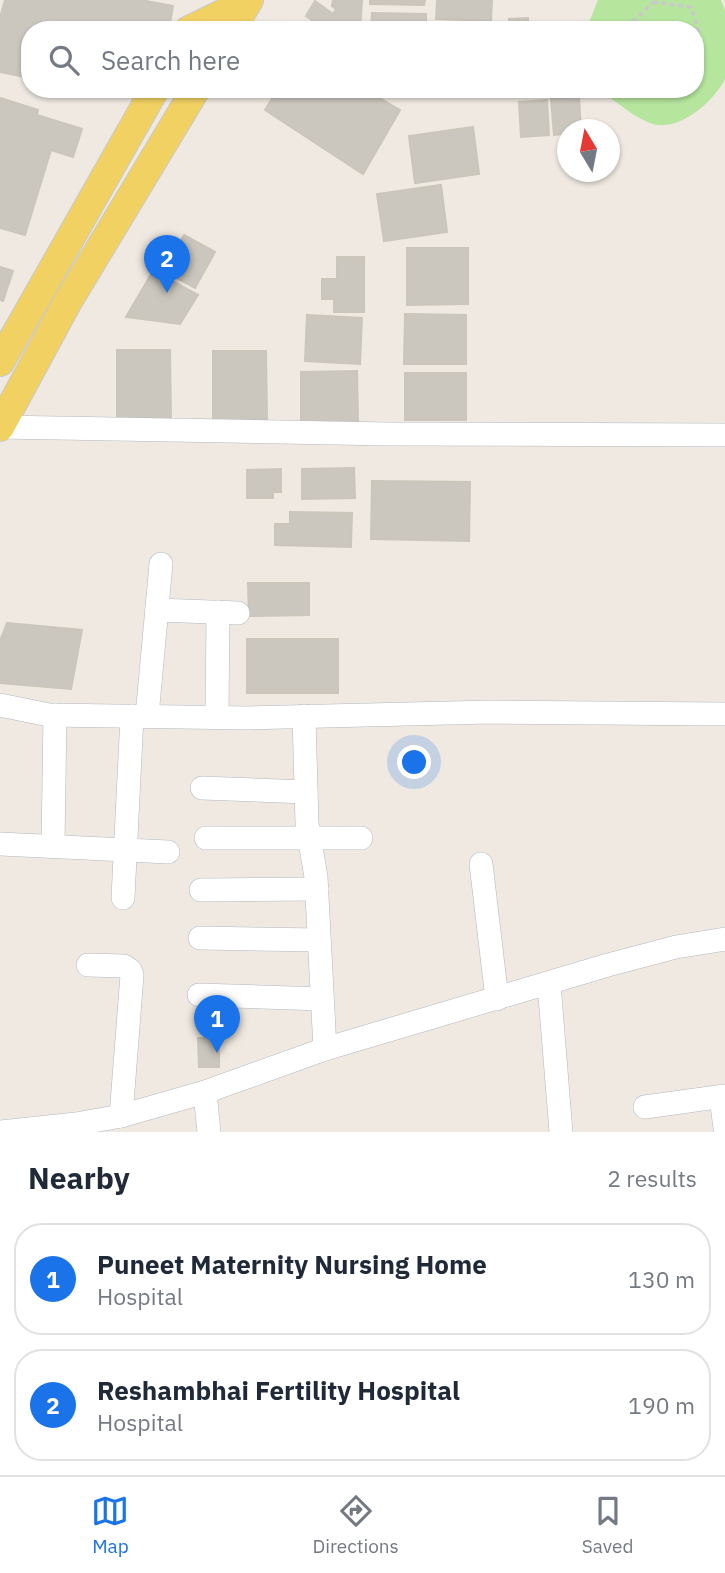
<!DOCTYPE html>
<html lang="en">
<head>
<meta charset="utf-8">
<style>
	body { margin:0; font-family:"IBM Plex Sans",sans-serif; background:#f6f6f7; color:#1f2937 }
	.compass { position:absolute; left:557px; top:119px; width:63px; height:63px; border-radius:50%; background:#fff; box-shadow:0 2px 5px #0004; rotate:350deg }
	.you { position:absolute; left:415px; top:763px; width:24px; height:24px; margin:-18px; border:5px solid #fff; border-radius:50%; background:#1a73e8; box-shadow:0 0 0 10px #1a73e833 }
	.badge { display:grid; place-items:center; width:46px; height:46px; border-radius:50%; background:#1a73e8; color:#fff; font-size:23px; font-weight:700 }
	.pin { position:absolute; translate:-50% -58px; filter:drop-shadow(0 2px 4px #0008) }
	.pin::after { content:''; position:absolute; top:37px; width:24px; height:21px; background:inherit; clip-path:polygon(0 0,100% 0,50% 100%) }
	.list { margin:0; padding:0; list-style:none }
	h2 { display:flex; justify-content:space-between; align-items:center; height:91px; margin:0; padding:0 28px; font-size:30px }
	h2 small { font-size:23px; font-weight:400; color:#747a83 }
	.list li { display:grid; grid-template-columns:46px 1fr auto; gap:21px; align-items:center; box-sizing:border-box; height:112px; margin:0 14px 14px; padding:0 14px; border:2px solid #e0e1e3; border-radius:28px }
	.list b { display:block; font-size:26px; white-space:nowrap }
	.list p { margin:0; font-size:23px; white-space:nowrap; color:#747a83 }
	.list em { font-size:23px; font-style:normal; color:#747a83 }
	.icon { flex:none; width:38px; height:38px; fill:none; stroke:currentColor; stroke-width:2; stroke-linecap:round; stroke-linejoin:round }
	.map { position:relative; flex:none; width:725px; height:1132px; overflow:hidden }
	.search { position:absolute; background:#fff; box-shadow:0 2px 5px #0004; left:21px; right:21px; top:21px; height:77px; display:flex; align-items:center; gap:18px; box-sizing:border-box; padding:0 24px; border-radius:28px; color:#747a83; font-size:26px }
	.sheet { height:343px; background:#fff }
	nav { display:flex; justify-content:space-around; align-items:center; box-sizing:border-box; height:98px; border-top:2px solid #e0e1e3; background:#fff; font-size:19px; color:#747a83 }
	nav a { display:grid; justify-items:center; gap:4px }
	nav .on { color:#1a73e8 }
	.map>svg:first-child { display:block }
	.grass { fill:#b6e59e }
	.building { fill:#cbc7bf; stroke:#cbc5ba; stroke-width:2 }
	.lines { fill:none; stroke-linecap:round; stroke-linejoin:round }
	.minor-casing { stroke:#b4b7c1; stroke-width:24 }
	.major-casing { stroke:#c9c9c9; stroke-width:30 }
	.path { stroke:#c9c9c9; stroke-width:3.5; stroke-dasharray:5 3.5; stroke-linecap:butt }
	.minor { stroke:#fff; stroke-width:23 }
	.major { stroke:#f2d163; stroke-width:28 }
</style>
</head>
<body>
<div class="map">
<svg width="725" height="1132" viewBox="0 0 725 1132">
	<rect width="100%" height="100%" fill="#efe9e1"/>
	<path class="grass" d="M598 0H721L725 10V79C714 101 678 134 650 123 635 117 621 106 608 96L605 89H695V30H589L590 20Z"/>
	<g class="building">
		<polygon points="5,0 141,0 173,6 169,29 152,25 151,30 30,30 30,78 0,72 0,18"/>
		<polygon points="333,0 362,0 360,30 326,30 306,16 315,1 333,14 336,9 332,6"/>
		<polygon points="370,0 425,0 424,5 370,4"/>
		<polygon points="437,0 492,0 491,21 436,19"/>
		<polygon points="372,13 426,14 426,30 371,30"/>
		<polygon points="528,18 528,26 546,25 546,30 509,30 509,19"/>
		<polygon points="278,89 364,89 400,110 363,174 265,110"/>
		<polygon points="579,97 581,130 568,130 568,133 554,135 551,99"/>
		<polygon points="0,98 38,110 37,115 82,129 73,157 51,150 25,235 0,228"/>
		<polygon points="547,100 549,135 521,137 519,102"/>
		<polygon points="473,127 479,174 415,183 409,136"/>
		<polygon points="441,185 447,232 384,241 377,194"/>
		<polygon points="184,235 215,252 195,288 164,271"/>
		<polygon points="407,248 468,248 468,304 407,305"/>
		<polygon points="337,257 364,257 364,312 334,312 334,299 322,299 322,279 337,279"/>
		<polygon points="0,267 13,271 3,301 0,300"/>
		<polygon points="153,271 198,295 180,324 126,317"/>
		<polygon points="405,314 466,315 466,364 404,364"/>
		<polygon points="307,315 362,318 360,364 305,361"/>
		<polygon points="117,350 170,350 171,424 117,424"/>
		<polygon points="213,351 266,351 267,424 213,425"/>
		<polygon points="357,371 358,424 301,425 301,372"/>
		<rect x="405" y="373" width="61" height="47"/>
		<polygon points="354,468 355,498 302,499 302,469"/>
		<polygon points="281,469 281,492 273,492 273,498 247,498 247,470"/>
		<polygon points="372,481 470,482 469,541 371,539"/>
		<polygon points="290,512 352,513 351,547 275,545 275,524 290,524"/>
		<polygon points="248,583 309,583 309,615 249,616"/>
		<polygon points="7,623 82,630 71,689 0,683 0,641"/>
		<rect x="247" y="639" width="91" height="54"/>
		<polygon points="198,1038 219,1038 219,1067 199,1067"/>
	</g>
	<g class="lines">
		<defs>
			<g id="minor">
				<polyline points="0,427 388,434 725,435"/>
				<polyline points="157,610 238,613"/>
				<polyline points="0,705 49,715 248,718 490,712 725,714"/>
				<polyline points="147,716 161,564"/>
				<polyline points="304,716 307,823 316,877 325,1049"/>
				<polyline points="217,717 218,612"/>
				<polyline points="202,788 306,792"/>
				<polyline points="206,838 361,838"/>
				<polyline points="0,844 168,852"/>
				<polyline points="53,846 55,715"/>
				<polyline points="481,864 497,999"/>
				<polyline points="201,890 317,889"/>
				<polyline points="123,898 132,716"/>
				<polyline points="200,938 319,940"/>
				<polyline points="88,965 124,966 130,970 132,975 121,1116"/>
				<polyline points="549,984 561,1132"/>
				<polyline points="199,995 322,999"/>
				<polyline points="205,1092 209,1132"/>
				<polyline points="721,1097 725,1128"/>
				<polyline points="645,1107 725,1096"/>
				<polyline points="0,1132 76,1124 121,1116 205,1092 325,1049 608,965 676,947 725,939"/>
			</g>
			<g id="major">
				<polyline points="189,30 226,12"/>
				<polyline points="231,30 249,0"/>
				<polyline points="0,362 155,89"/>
				<polyline points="0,427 67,303 196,89"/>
			</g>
		</defs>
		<use href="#minor" class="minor-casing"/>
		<use href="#major" class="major-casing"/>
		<g class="path">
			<path d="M653 2 691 7C696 21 703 38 695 51"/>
			<polyline points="632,30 632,23 653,2"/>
		</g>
		<use href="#minor" class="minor"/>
		<use href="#major" class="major"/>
	</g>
</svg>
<svg class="compass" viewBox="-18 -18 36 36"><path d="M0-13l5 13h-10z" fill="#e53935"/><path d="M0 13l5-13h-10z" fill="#747a83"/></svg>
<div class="you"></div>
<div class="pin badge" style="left:217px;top:1053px">1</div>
<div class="pin badge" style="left:167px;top:293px">2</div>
<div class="search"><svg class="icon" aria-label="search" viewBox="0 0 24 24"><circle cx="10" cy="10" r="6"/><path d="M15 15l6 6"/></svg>Search here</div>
</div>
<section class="sheet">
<h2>Nearby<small>2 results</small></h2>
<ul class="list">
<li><span class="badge">1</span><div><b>Puneet Maternity Nursing Home</b><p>Hospital</p></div><em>130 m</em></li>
<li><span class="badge">2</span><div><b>Reshambhai Fertility Hospital</b><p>Hospital</p></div><em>190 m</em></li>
</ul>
</section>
<nav>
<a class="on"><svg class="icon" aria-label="map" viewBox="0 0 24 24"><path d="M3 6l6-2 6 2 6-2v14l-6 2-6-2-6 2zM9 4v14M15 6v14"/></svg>Map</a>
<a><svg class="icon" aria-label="directions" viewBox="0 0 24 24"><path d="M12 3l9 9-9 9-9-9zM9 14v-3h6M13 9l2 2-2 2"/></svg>Directions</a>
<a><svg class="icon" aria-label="saved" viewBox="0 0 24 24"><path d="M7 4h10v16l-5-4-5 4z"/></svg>Saved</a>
</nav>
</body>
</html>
